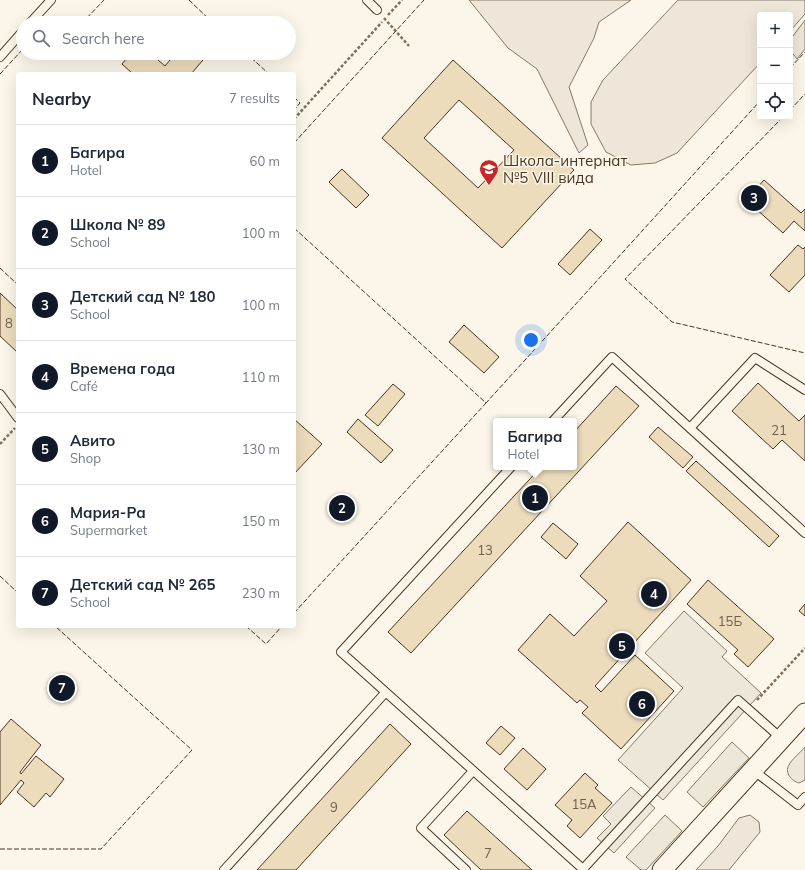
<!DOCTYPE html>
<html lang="en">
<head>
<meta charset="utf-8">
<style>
	body { margin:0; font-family:Mulish,sans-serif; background:#f2f2f3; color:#1f2937 }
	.controls { position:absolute; right:12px; top:12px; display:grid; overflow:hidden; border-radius:4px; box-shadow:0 4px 16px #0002 }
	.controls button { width:36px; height:36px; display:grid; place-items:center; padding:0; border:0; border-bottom:1px solid #e0e1e3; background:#fff; color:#1f2937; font:20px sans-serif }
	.you { position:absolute; left:531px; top:340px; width:14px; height:14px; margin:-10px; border:3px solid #fff; border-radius:50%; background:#1a73e8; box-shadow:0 0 0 6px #1a73e833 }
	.badge { display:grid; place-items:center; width:26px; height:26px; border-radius:50%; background:#111827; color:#fff; font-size:13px; font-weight:700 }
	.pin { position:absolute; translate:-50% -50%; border:2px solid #fff; box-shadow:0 1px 4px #0006 }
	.popup { position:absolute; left:493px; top:418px; width:84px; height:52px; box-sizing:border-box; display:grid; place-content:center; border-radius:4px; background:#fff; filter:drop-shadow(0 1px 3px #0005); font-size:13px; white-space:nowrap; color:#747a83 }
	.popup b { font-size:15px; color:#1f2937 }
	.popup::after { content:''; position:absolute; left:50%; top:100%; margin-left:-8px; border:8px solid transparent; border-top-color:#fff }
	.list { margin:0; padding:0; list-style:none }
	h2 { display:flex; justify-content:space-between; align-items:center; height:52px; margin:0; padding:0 16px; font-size:17px }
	h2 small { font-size:13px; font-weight:400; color:#747a83 }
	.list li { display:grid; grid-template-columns:26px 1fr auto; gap:12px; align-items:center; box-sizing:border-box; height:72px; padding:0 16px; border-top:1px solid #e0e1e3 }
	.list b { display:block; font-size:15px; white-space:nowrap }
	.list p { margin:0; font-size:13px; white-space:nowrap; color:#747a83 }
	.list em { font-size:13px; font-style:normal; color:#747a83 }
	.icon { flex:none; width:22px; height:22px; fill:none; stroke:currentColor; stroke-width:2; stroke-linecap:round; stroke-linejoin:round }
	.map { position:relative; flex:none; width:805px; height:870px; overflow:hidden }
	.search { position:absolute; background:#fff; box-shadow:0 4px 16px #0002; left:16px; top:16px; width:280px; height:44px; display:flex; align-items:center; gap:10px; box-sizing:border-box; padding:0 14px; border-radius:22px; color:#747a83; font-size:15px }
	.panel { position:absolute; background:#fff; box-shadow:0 4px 16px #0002; left:16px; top:72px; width:280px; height:556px; border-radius:4px }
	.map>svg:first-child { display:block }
	.green { fill:#ede6d9; stroke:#887966 }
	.parking { fill:#ede7d9; stroke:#887966 }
	.building { fill:#ecdcbc; stroke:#4a3520; fill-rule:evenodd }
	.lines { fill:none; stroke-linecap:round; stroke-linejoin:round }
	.service-casing { stroke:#4a3520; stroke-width:10 }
	.tertiary-casing { stroke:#4a3520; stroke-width:21 }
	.path { stroke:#7f6f5c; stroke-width:2.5; stroke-dasharray:3 2; stroke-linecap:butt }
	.service { stroke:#fbf6e9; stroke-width:8 }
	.tertiary { stroke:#fbf6e9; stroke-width:19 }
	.fence { stroke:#4a3520; stroke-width:1; stroke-dasharray:5 2; stroke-linecap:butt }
	.labels { text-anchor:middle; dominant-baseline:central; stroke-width:3; stroke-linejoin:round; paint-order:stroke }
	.number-label { font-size:13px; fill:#725f47 }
	.poi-label { font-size:15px; fill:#4a3520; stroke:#fbf6e9; text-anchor:start }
</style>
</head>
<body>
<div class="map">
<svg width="805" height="870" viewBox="0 0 805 870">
	<rect width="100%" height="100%" fill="#fbf6e9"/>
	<g class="green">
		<polygon points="469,0 631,0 599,22 594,38 569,87 588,145 579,153 537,69 508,48"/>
		<polygon points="678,0 805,0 805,14 790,31 790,15 760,15 760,63 677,153 655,163 631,165 606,152 591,124 591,102 603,80"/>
		<polygon points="805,20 805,49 797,59 790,50 790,40"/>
		<path d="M805 747V780L799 783C792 781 784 773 789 765 792 759 800 753 805 747Z"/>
		<polygon points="750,815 759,822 760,832 755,838 729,870 696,870 718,846 739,818"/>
	</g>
	<g class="parking">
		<polygon points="684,611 727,651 722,657 761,693 663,800 618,760 683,688 645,653"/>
		<polygon points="732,742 749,758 703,807 687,792"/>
		<polygon points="631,787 655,808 614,853 597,838 611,824 603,816"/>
		<polygon points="665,815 682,831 646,870 641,870 626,857"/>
	</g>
	<g class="building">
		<polygon points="131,53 150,53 165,66 176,53 209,53 191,74 133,74 122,64"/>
		<path d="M453 60 574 170 502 248 382 138ZM459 100 514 150 478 188 424 138Z"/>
		<polygon points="342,169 369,195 356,208 329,182"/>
		<polygon points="764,180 801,213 805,209 805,231 794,221 783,233 746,200"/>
		<polygon points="590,229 602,240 570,275 558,264"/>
		<polygon points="798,245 803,249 805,247 805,275 789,292 770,275"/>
		<polygon points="0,293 18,310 18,353 0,336"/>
		<polygon points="464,325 499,357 484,373 449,342"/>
		<polygon points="758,383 799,421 805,415 805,461 782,440 773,449 732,411"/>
		<polygon points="393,384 405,394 378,426 365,415"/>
		<polygon points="616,386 639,406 411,653 388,632 541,467 574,467 574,432"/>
		<polygon points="294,419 322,444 294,474"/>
		<polygon points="358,419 393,450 381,463 347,432"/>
		<polygon points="658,427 693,457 683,468 649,437"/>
		<polygon points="696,461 779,536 769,547 686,471"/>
		<polygon points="628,522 691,580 595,686 601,692 635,655 674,691 621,749 582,713 588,707 580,700 577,703 518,650 550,614 574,636 607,601 580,576"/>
		<polygon points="553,523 578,544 566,559 541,537"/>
		<polygon points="708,580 774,639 748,667 734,654 738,650 687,604"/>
		<polygon points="805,604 805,616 799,611"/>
		<polygon points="11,719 41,745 20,772 21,774 36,756 64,779 50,797 46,793 34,807 17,792 24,783 21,780 0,805 0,732"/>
		<polygon points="390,724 411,744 296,870 257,870"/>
		<polygon points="501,726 515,738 500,755 486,743"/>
		<polygon points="523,748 546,769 527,790 504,769"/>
		<polygon points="585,773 598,785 595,788 612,803 580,838 567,826 572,820 555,805"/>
		<polygon points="467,811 532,870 481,870 444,835"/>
	</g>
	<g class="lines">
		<defs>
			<g id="service">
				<polyline points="367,0 377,10"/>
				<polyline points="30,23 51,0"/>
				<polyline points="0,57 23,31"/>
				<polyline points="0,394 18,418"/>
				<polyline points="553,421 612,357 805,533"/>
				<polyline points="690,428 755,358 805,390"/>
				<polyline points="511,467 341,652 584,870"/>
				<polyline points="753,770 798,805 805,797"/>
				<polyline points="583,869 738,700 782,739"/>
				<polyline points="224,870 385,693"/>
				<polyline points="466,870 421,828 473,771"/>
			</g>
			<polyline id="tertiary" points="662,870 805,713"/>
		</defs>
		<use href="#service" class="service-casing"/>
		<use href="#tertiary" class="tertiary-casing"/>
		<g class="path">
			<polyline points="388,15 402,0"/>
			<polyline points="384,18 409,46"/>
			<polyline points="294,119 382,22"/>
			<polyline points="0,444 15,428"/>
			<polyline points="757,700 805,648"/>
		</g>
		<use href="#service" class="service"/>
		<use href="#tertiary" class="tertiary"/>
		<g class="fence">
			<polyline points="189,0 213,23"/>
			<polyline points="82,23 104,0"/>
			<polyline points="246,53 269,74"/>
			<polyline points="790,68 805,52"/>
			<polyline points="0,74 23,49"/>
			<polyline points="294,97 300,103 294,110"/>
			<polyline points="790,110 805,94"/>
			<polyline points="783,117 625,279 672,322 805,353"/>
			<polyline points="294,143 424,0"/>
			<polyline points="294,228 486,403 760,101"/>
			<polyline points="0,268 18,285"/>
			<polyline points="0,576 18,593"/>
			<polyline points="294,613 486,403 485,402"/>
			<polyline points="246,626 266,644 282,626"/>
			<polyline points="0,849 101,849 192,750 55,626"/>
		</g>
	</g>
	<defs>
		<symbol id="school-pin" viewBox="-11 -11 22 30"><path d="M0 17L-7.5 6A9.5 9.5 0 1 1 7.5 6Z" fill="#c62828" stroke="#fbf6e9"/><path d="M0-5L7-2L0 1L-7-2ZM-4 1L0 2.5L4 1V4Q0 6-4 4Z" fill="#fff"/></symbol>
	</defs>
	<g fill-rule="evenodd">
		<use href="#school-pin" x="478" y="158" width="22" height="30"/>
	</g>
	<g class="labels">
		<g class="number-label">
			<text x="9" y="323">8</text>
			<text x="779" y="430">21</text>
			<text x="485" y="550">13</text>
			<text x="730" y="621">15Б</text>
			<text x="584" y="804">15А</text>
			<text x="334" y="807">9</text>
			<text x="488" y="853">7</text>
		</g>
		<g class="poi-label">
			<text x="503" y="160">Школа-интернат<tspan x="503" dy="17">№5 VIII вида</tspan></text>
		</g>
	</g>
</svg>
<div class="controls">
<button>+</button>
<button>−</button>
<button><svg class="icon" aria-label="locate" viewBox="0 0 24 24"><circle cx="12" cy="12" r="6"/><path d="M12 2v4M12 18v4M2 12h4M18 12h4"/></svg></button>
</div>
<div class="you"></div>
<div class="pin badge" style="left:535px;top:498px">1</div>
<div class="popup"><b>Багира</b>Hotel</div>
<div class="pin badge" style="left:342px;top:508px">2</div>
<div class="pin badge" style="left:754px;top:198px">3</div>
<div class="pin badge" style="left:654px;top:594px">4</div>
<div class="pin badge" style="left:622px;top:646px">5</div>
<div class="pin badge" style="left:642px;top:704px">6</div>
<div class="pin badge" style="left:62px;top:688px">7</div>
<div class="search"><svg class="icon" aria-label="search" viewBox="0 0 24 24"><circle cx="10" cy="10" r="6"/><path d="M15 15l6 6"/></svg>Search here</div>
<section class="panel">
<h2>Nearby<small>7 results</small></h2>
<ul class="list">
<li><span class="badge">1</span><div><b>Багира</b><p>Hotel</p></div><em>60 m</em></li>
<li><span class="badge">2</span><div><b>Школа № 89</b><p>School</p></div><em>100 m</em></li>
<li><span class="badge">3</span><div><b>Детский сад № 180</b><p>School</p></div><em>100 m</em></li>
<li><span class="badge">4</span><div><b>Времена года</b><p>Café</p></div><em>110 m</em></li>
<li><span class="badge">5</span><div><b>Авито</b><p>Shop</p></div><em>130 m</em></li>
<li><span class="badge">6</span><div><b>Мария-Ра</b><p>Supermarket</p></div><em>150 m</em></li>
<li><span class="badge">7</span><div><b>Детский сад № 265</b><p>School</p></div><em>230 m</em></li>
</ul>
</section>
</div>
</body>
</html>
